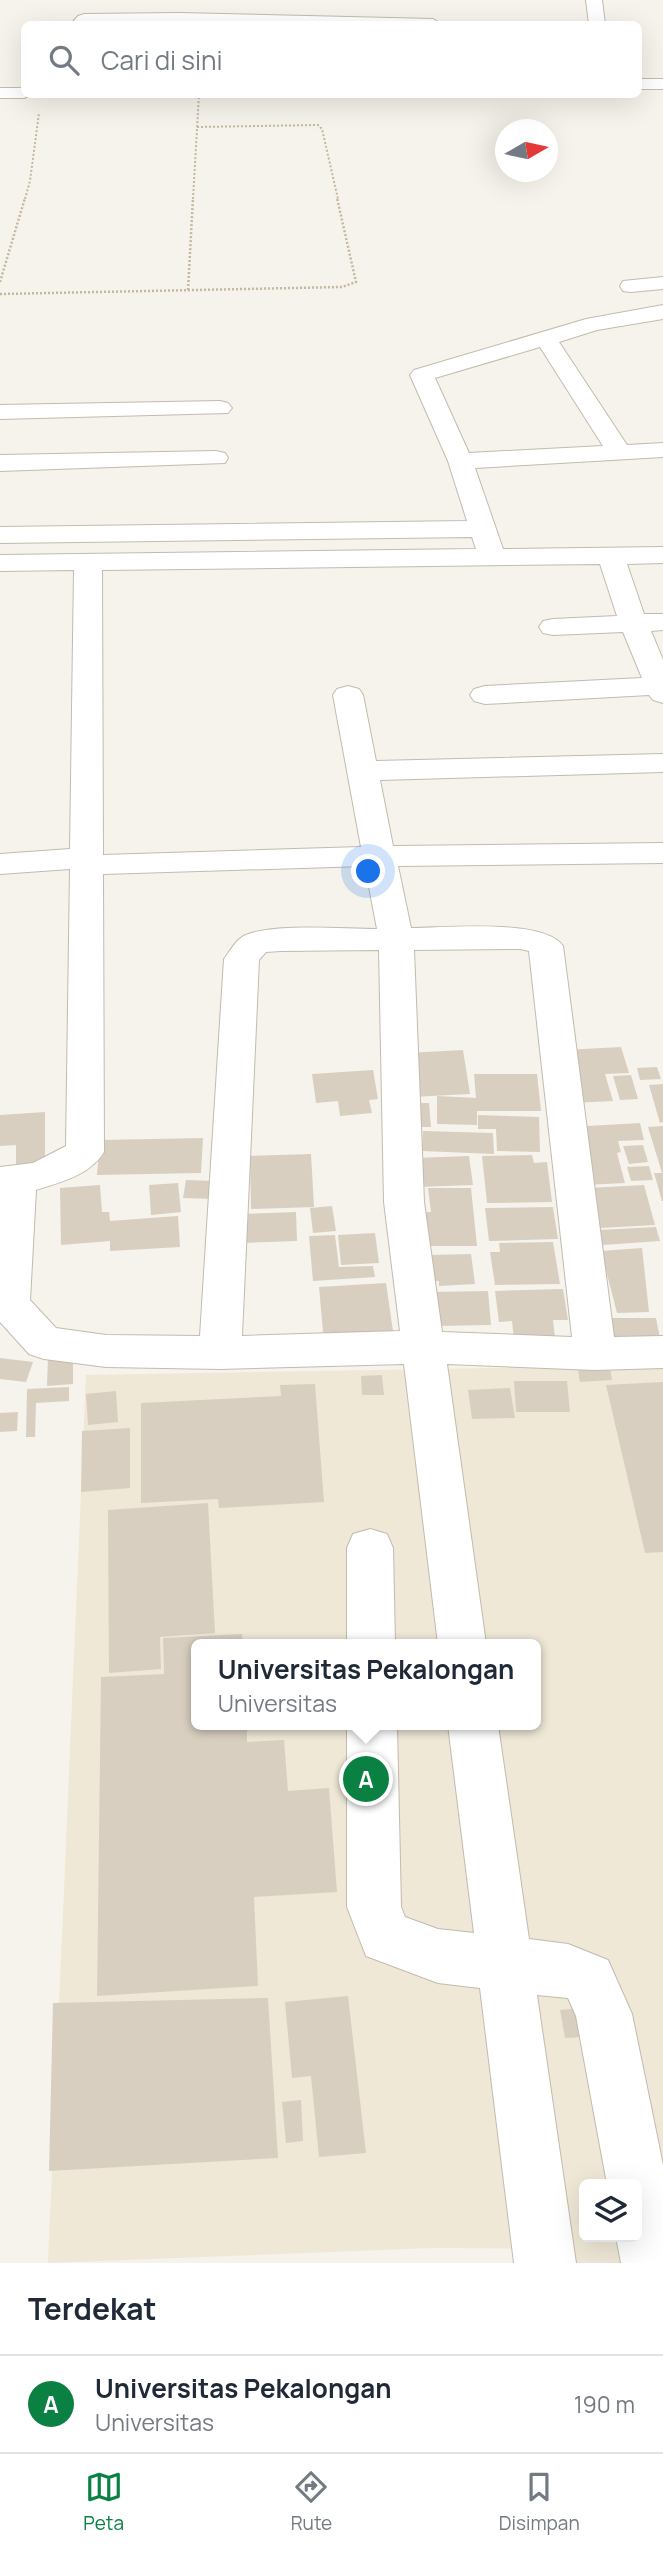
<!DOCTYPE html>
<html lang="id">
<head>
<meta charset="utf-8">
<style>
	body { margin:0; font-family:Manrope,sans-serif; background:#f6f6f7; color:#1f2937 }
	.controls { position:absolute; right:21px; bottom:21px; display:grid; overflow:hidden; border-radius:10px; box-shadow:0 7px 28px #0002 }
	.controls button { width:63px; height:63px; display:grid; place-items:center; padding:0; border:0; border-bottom:2px solid #e0e1e3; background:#fff; color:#1f2937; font:35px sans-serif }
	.compass { position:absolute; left:495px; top:119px; width:63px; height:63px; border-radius:50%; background:#fff; box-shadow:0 7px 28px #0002; rotate:81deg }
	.you { position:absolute; left:369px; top:872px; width:24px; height:24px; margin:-18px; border:5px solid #fff; border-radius:50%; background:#1a73e8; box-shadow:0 0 0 10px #1a73e833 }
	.badge { display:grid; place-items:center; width:46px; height:46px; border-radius:50%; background:#0b8043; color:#fff; font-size:23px; font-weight:700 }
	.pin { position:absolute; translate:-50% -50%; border:4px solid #fff; box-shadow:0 2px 7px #0006 }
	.popup { position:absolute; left:191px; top:1639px; width:350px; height:91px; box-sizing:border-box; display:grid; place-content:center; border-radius:10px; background:#fff; filter:drop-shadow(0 2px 5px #0005); font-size:23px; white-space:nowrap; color:#747a83 }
	.popup b { font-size:26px; color:#1f2937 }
	.popup::after { content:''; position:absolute; left:50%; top:100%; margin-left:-14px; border:14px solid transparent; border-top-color:#fff }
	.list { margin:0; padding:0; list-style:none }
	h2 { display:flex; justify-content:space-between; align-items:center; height:91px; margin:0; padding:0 28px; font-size:30px }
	h2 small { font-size:23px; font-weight:400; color:#747a83 }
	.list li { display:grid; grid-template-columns:46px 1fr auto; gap:21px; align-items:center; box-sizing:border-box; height:98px; padding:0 28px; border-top:2px solid #e0e1e3 }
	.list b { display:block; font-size:26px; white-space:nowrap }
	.list p { margin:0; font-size:23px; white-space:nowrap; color:#747a83 }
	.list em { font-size:23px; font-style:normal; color:#747a83 }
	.icon { flex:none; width:38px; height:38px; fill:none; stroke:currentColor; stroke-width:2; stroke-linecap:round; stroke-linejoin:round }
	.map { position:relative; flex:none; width:663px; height:2263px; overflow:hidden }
	.search { position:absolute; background:#fff; box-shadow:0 7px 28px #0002; left:21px; right:21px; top:21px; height:77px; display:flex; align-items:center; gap:18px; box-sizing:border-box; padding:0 24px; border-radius:10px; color:#747a83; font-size:26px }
	.sheet { height:189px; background:#fff }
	nav { display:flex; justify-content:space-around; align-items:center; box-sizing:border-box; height:98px; border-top:2px solid #e0e1e3; background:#fff; font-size:19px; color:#747a83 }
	nav a { display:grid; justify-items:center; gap:4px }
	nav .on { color:#0b8043 }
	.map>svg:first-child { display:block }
	.education { fill:#efe8d6; fill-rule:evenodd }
	.building { fill:#d8cfc1 }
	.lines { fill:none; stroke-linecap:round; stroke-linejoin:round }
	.minor-casing { stroke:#c2bbae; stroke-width:2 }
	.path-far1 { stroke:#c4b79f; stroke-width:2; stroke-dasharray:2 2; stroke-linecap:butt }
	.path { stroke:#c4b79f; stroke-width:2.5; stroke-dasharray:2 2; stroke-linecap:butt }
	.minor { fill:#fff; fill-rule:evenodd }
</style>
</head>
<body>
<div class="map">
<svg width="663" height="2263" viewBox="0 0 663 2263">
	<rect width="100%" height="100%" fill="#f6f3ec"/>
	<path class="education" d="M663 1365V2263H573L570 2249 434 2248 48 2263 86 1375ZM196 1644H536V1725H196ZM584 2184H637V2237H584Z"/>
	<g class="building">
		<polygon points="621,1047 629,1073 605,1074 613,1101 574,1103 564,1050"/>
		<polygon points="463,1050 470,1094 412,1097 406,1053"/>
		<polygon points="657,1067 661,1079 640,1080 637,1068"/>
		<polygon points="373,1070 378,1099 369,1100 372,1113 340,1116 338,1101 316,1103 312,1074"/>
		<polygon points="474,1074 537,1074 541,1111 477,1111 477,1125 437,1124 437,1096 476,1098"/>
		<polygon points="631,1075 638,1099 620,1100 613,1076"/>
		<polygon points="663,1084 663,1122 660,1123 649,1085"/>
		<polygon points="410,1103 429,1103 431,1127 411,1127"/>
		<polygon points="45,1112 45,1165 16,1168 16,1145 0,1146 0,1115"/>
		<polygon points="478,1115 539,1117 540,1152 497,1151 496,1129 478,1129"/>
		<polygon points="640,1123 644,1140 618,1141 621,1152 617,1153 625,1183 585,1185 570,1127"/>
		<polygon points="663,1126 663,1201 662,1201 654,1173 662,1173 648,1127"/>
		<polygon points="423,1131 493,1133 494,1154 422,1151"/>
		<polygon points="203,1138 201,1173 97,1175 100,1140"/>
		<polygon points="643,1145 648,1162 629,1164 623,1146"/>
		<polygon points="311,1154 314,1207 251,1209 250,1156"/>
		<polygon points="532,1155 534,1163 547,1162 552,1202 487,1203 482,1156"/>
		<polygon points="469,1156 473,1185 417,1187 413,1158"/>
		<polygon points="649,1166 653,1180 631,1181 627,1167"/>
		<polygon points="186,1180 216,1181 214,1199 183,1198"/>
		<polygon points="178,1183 181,1212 151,1215 149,1185"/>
		<polygon points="100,1185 102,1212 109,1212 110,1221 178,1216 180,1247 110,1251 110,1241 61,1245 60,1188"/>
		<polygon points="644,1185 655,1225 600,1228 589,1188"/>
		<polygon points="428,1188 471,1188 477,1246 420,1246 418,1212 431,1212"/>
		<polygon points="332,1206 336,1231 313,1233 310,1208"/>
		<polygon points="553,1207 558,1239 489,1241 485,1208"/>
		<polygon points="296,1212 297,1241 243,1243 242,1214"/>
		<polygon points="656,1227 660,1241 603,1245 599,1230"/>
		<polygon points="375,1233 379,1263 341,1265 338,1235"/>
		<polygon points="335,1235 339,1267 373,1266 375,1277 313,1281 309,1236"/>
		<polygon points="553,1242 560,1284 495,1285 490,1252 500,1252 499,1243"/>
		<polygon points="642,1248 649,1312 617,1313 601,1251"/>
		<polygon points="471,1254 475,1284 439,1286 439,1281 430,1281 428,1255"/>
		<polygon points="386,1283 394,1338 324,1343 319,1287"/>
		<polygon points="563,1289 568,1320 553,1320 555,1338 514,1339 512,1321 499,1322 495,1291"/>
		<polygon points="488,1291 491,1325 436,1326 432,1292"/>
		<polygon points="601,1318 656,1318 660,1338 604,1339"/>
		<polygon points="73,1355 73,1384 47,1386 48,1356"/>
		<polygon points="0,1358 33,1362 26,1382 0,1379"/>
		<polygon points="610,1368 612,1380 580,1382 578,1370"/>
		<polygon points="382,1375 384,1395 362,1395 361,1376"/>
		<polygon points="514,1381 567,1381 570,1412 516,1412"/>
		<polygon points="663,1382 663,1552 645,1553 606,1385"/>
		<polygon points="315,1384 324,1502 219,1508 218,1499 141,1503 141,1403 281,1396 280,1385"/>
		<polygon points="69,1387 69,1401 36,1403 35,1437 26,1437 27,1389"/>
		<polygon points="510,1388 515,1418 472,1419 468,1390"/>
		<polygon points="116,1391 118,1422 88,1425 86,1394"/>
		<polygon points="18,1412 17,1431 0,1432 0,1413"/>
		<polygon points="130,1428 130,1488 81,1492 82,1431"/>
		<polygon points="208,1503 215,1633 160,1637 161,1669 109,1673 108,1510"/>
		<polygon points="242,1634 243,1644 196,1644 196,1725 247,1725 247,1742 284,1740 288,1791 329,1788 337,1892 254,1897 258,1986 97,1996 101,1677 164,1674 163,1638"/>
		<polygon points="348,1996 366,2153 319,2157 311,2076 292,2078 285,2002"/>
		<polygon points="268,1998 278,2158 49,2171 53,2003"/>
		<polygon points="580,2008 585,2037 565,2038 560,2010"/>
		<polygon points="301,2100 303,2141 286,2143 282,2102"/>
	</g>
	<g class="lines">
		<defs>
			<g id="minor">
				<polygon points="586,0 602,0 605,24 589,24"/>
				<polygon points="179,13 433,19 441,24 71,24 78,16 84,14"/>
				<rect x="638" y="79" width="25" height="10"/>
				<polygon points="0,88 24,88 24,94 32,94 24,98 0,98"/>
				<polygon points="663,277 663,289 631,292 623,291 620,286 623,281"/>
				<path d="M663 305V319L597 330 559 342 627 445 663 443V457L475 468 503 549 663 547V563L627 564 644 614H663V630L651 631 663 660V703L653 700 649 695 485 704 474 701 470 695 474 689 485 686 642 678 623 632 553 635 543 633 539 627 543 621 553 619 617 616 600 564 102 570 103 855 361 847 333 695 337 689 348 686 359 689 363 695 376 761 663 754V772L380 780 393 846 663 843V863L398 866 411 928C445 928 544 918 563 946L614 1337 663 1336V1368L595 1370 447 1364 486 1644H438L404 1364 220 1369 106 1367 44 1359 29 1354 0 1322V1167L33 1163 66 1146 70 869 0 874V854L70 849 74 570 0 571V555L476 549 472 537 0 543V527L467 521 448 461 410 375 414 370 586 319ZM540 347 603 446 469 453 435 378ZM365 866 377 929C343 929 275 923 246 935 237 938 230 951 224 959L200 1336 106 1335 56 1328 30 1300 36 1190C61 1182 90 1175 104 1152L103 874ZM520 949 529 951 572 1337 442 1332 424 1202 414 950ZM379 950 384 1202 400 1331 242 1336 259 960 266 952 281 951Z"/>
				<polygon points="220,401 228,403 232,408 228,413 0,419 0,405"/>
				<polygon points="216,451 225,453 228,458 225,463 0,471 0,455"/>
				<polygon points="370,1529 387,1534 393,1548 395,1644 347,1644 347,1548 353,1534"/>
				<polygon points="347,1725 397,1725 401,1907 405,1917 438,1929 474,1933 448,1725 498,1725 529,1939 568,1944 608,1960 632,2014 663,2165 663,2263 621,2263 616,2237 637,2237 637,2184 607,2184 576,2016 568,1998 537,1995 576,2263 514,2263 480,1988 438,1983 366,1956 347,1907"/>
			</g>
		</defs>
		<use href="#minor" class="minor-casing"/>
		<g class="path-far1">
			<polyline points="197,127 318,125 322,129 338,199"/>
			<polyline points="25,199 30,181 39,113"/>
			<polyline points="193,199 199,94"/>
		</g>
		<g class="path">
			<polyline points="0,282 25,198"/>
			<polyline points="188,290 193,198"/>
			<polyline points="0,294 342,287 356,282 337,198"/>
		</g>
		<use href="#minor" class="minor"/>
	</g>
</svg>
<div class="controls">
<button><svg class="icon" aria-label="layers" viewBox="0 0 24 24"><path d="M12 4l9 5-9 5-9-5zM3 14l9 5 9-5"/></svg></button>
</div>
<svg class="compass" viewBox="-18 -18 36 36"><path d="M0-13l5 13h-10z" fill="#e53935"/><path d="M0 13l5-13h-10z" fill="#747a83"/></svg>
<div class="you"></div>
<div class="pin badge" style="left:366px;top:1779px">A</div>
<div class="popup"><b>Universitas Pekalongan</b>Universitas</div>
<div class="search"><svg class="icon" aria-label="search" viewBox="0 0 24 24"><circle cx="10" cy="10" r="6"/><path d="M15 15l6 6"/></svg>Cari di sini</div>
</div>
<section class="sheet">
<h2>Terdekat<small></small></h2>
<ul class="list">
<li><span class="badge">A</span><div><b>Universitas Pekalongan</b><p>Universitas</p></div><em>190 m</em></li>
</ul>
</section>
<nav>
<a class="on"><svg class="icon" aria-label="map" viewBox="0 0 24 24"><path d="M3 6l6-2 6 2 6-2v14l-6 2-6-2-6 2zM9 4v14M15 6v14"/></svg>Peta</a>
<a><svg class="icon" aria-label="directions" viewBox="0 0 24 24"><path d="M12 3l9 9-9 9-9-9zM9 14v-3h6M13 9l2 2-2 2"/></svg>Rute</a>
<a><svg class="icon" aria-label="saved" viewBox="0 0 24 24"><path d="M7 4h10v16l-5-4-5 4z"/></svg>Disimpan</a>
</nav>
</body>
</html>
